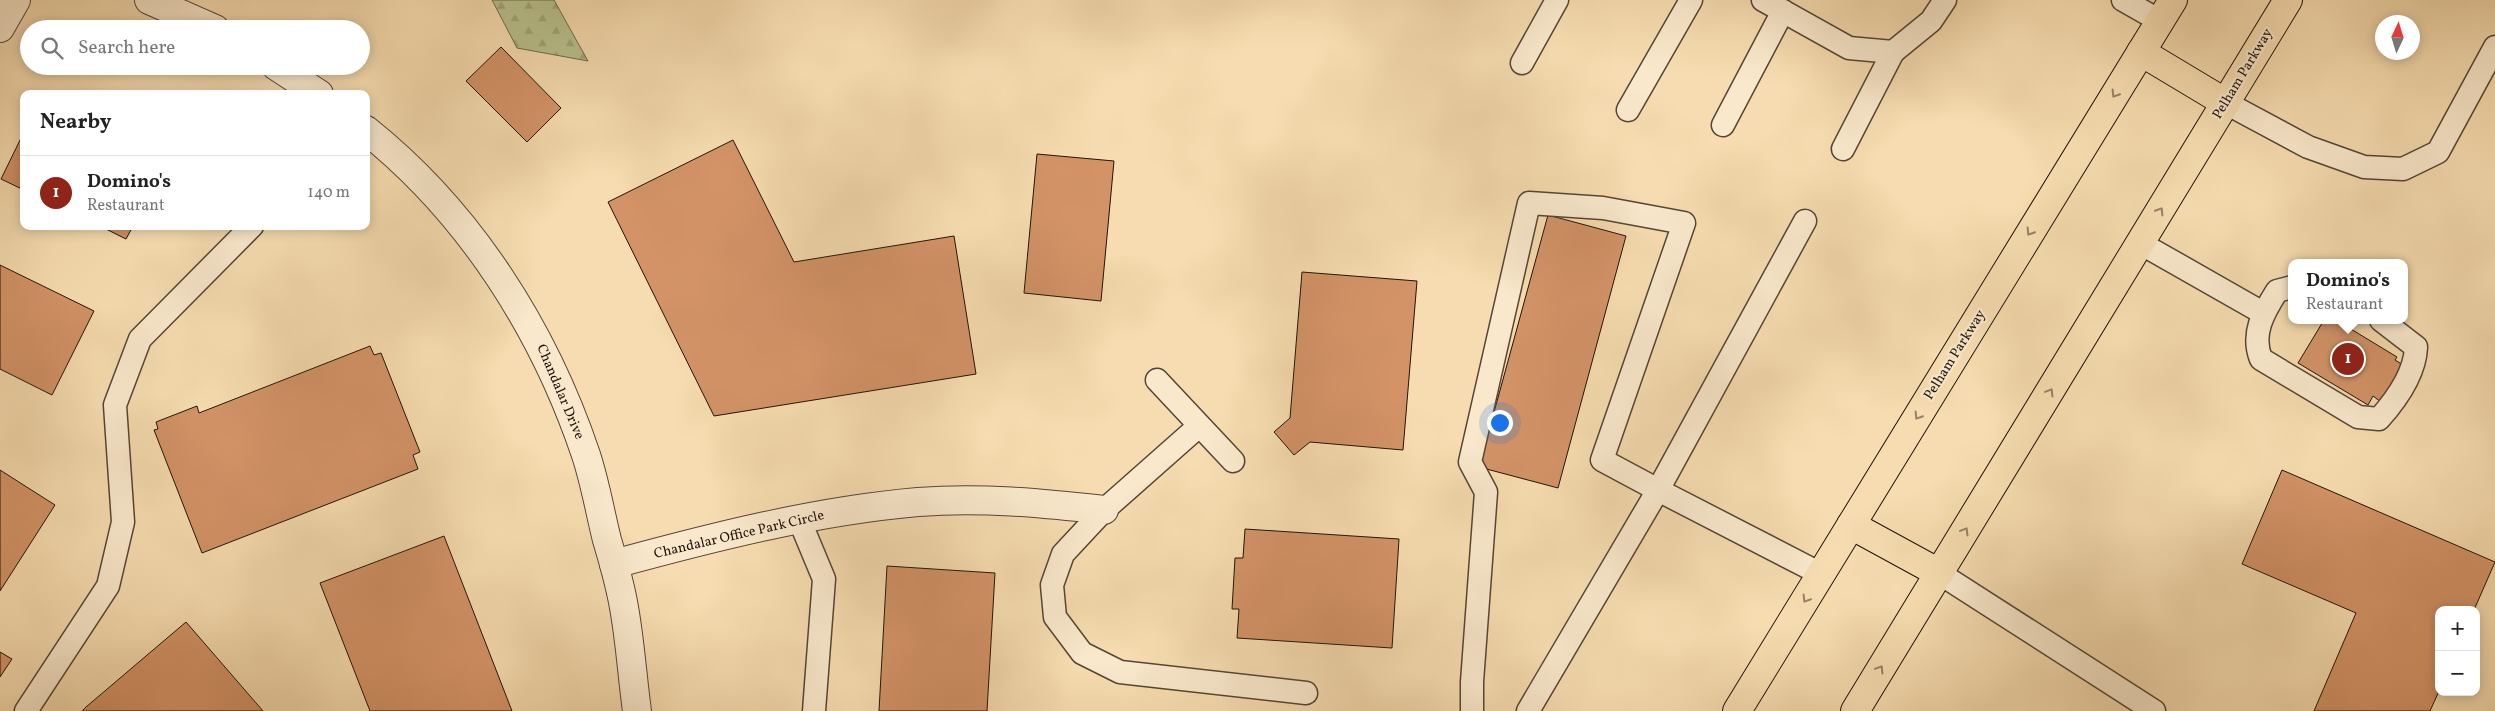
<!DOCTYPE html>
<html lang="en">
<head>
<meta charset="utf-8">
<style>
	body { margin:0; font-family:Vollkorn,serif; background:#f2f2f2; color:#222 }
	.controls { position:absolute; right:15px; bottom:15px; display:grid; overflow:hidden; border-radius:10px; box-shadow:0 2px 12px #0003 }
	.controls button { width:45px; height:45px; display:grid; place-items:center; padding:0; border:0; border-bottom:1px solid #e0e0e0; background:#fff; color:#222; font:25px sans-serif }
	.compass { position:absolute; left:2375px; top:15px; width:45px; height:45px; border-radius:50%; background:#fff; box-shadow:0 2px 12px #0003; rotate:4deg }
	.you { position:absolute; left:1499px; top:422px; width:18px; height:18px; margin:-12px; border:4px solid #fff; border-radius:50%; background:#1a73e8; box-shadow:0 0 0 8px #1a73e833 }
	.badge { display:grid; place-items:center; width:32px; height:32px; border-radius:50%; background:#8f2418; color:#fff; font-size:16px; font-weight:700 }
	.pin { position:absolute; translate:-50% -50%; border:2px solid #fff; box-shadow:0 1px 5px #0006 }
	.popup { position:absolute; left:2288px; top:259px; width:120px; height:65px; box-sizing:border-box; display:grid; place-content:center; border-radius:10px; background:#fff; filter:drop-shadow(0 1px 4px #0005); font-size:16px; white-space:nowrap; color:#767676 }
	.popup b { font-size:19px; color:#222 }
	.popup::after { content:''; position:absolute; left:50%; top:100%; margin-left:-10px; border:10px solid transparent; border-top-color:#fff }
	.list { margin:0; padding:0; list-style:none }
	h2 { display:flex; justify-content:space-between; align-items:center; height:65px; margin:0; padding:0 20px; font-size:21px }
	h2 small { font-size:16px; font-weight:400; color:#767676 }
	.list li { display:grid; grid-template-columns:32px 1fr auto; gap:15px; align-items:center; box-sizing:border-box; height:75px; padding:0 20px; border-top:1px solid #e0e0e0 }
	.list b { display:block; font-size:19px; white-space:nowrap }
	.list p { margin:0; font-size:16px; white-space:nowrap; color:#767676 }
	.list em { font-size:16px; font-style:normal; color:#767676 }
	.icon { flex:none; width:28px; height:28px; fill:none; stroke:currentColor; stroke-width:2; stroke-linecap:round; stroke-linejoin:round }
	.map { position:relative; flex:none; width:2495px; height:711px; overflow:hidden }
	.search { position:absolute; background:#fff; box-shadow:0 2px 12px #0003; left:20px; top:20px; width:350px; height:55px; display:flex; align-items:center; gap:12px; box-sizing:border-box; padding:0 18px; border-radius:28px; color:#767676; font-size:19px }
	.panel { position:absolute; background:#fff; box-shadow:0 2px 12px #0003; left:20px; top:90px; width:350px; height:140px; border-radius:10px }
	.map>svg:first-child { display:block }
	.forest { fill:url(#forest-firs); stroke:#6c6a4d }
	.building { fill:#d39367; stroke:#20130c }
	.lines { fill:none; stroke-linecap:round; stroke-linejoin:round }
	.lane-casing { stroke:#564535; stroke-width:25 }
	.street-casing { stroke:#564535; stroke-width:30 }
	.primary-casing { stroke:#20130c; stroke-width:30 }
	.lane { stroke:#f9e8cc; stroke-width:22 }
	.street { stroke:#f9e8cc; stroke-width:28 }
	.primary { stroke:#f6dcb0; stroke-width:28 }
	.oneway { stroke:#968266 }
	.labels { text-anchor:middle; dominant-baseline:central; stroke-width:4.5; stroke-linejoin:round; paint-order:stroke }
	.street-label { font-size:14px; fill:#20130c; stroke:#f9e8cc }
</style>
</head>
<body>
<div class="map">
<svg width="2495" height="711" viewBox="0 0 2495 711">
	<defs>
		<pattern id="forest-firs" width="22" height="20" patternUnits="userSpaceOnUse" patternTransform="scale(1.25)"><rect width="22" height="20" fill="#b9c18e"/><path d="M5 1l3.5 6h-7zM16 11l3.5 6h-7z" fill="#9fa579"/></pattern>
	</defs>
	<rect width="100%" height="100%" fill="#f6dcb0"/>
	<filter id="stains"><feTurbulence type="fractalNoise" baseFrequency=".004" numOctaves="4"/><feColorMatrix values="0 0 0 0 .2 0 0 0 0 .09 0 0 0 0 .02 0 0 0 .5 -.17"/></filter>
	<radialGradient id="worn" r=".72"><stop offset=".6" stop-color="#630" stop-opacity="0"/><stop offset="1" stop-color="#630" stop-opacity=".3"/></radialGradient>
	<polygon class="forest" points="492,0 554,0 588,61 517,48"/>
	<g class="building">
		<polygon points="501,47 561,108 527,142 466,81"/>
		<polygon points="24,132 24,190 1,179"/>
		<polygon points="733,140 794,262 954,236 976,374 714,416 608,202"/>
		<polygon points="1037,154 1114,161 1101,301 1024,293"/>
		<polygon points="1548,215 1626,236 1558,488 1479,467"/>
		<polygon points="100,226 133,226 126,239"/>
		<polygon points="0,265 94,311 52,395 0,369"/>
		<polygon points="1302,272 1417,281 1403,450 1310,442 1294,455 1274,432 1290,418"/>
		<polygon points="2324,320 2336,320 2397,357 2395,360 2403,365 2381,402 2373,396 2368,405 2298,363"/>
		<polygon points="370,346 374,355 381,353 420,452 413,455 418,469 202,553 154,430 158,429 156,422 197,406 199,413"/>
		<polygon points="0,470 55,505 0,591"/>
		<polygon points="2282,470 2495,562 2474,610 2439,610 2439,691 2430,711 2314,711 2356,613 2242,564"/>
		<polygon points="1245,529 1399,539 1392,648 1237,638 1239,609 1232,609 1235,558 1243,558"/>
		<polygon points="444,536 512,711 370,711 320,583"/>
		<polygon points="887,566 995,573 987,711 879,711"/>
		<polygon points="186,622 263,711 82,711 86,707"/>
		<polygon points="0,652 12,659 0,677"/>
	</g>
	<g class="lines">
		<defs>
			<g id="lane">
				<polyline points="1763,0 1849,48 1893,52 1931,21 1945,0"/>
				<polyline points="2123,0 2160,21"/>
				<polyline points="1522,63 1557,0"/>
				<polyline points="2226,103 2308,147 2364,167 2403,169 2438,152 2495,47"/>
				<polyline points="1628,110 1691,0"/>
				<polyline points="1723,125 1783,11"/>
				<polyline points="1843,149 1893,52"/>
				<polyline points="1805,221 1658,490 1821,574"/>
				<polyline points="2140,243 2263,313"/>
				<path d="M2292 287 2277 291C2263 313 2251 334 2261 359L2358 417 2379 419C2396 400 2415 374 2416 347L2381 320"/>
				<polyline points="1157,380 1233,461"/>
				<polyline points="1199,426 1104,510 1063,554 1052,585 1055,617 1082,653 1120,672 1306,693"/>
				<polyline points="799,519 824,579 814,711"/>
				<polyline points="1939,573 2154,711"/>
				<polyline points="26,711 108,586 123,522 115,405 140,339 252,226"/>
				<polyline points="1472,711 1472,682 1486,492 1470,462 1529,203 1603,208 1684,223 1602,460 1658,490 1528,711"/>
			</g>
			<g id="street">
				<polyline points="149,0 215,29"/>
				<polyline points="0,28 16,0"/>
				<polyline points="276,66 319,94"/>
				<path d="M366 130C470 213 544 330 586 455 595 482 600 512 607 540 613 560 619 581 623 602 630 638 632 675 637 711"/>
				<path d="M614 564C713 537 815 511 918 502 980 497 1042 503 1104 510"/>
			</g>
			<g id="primary">
				<polyline points="2141,52 2226,103"/>
				<polyline points="1851,525 1939,573"/>
				<polyline points="1737,711 2173,0"/>
				<polyline points="1855,711 2288,0"/>
			</g>
		</defs>
		<use href="#lane" class="lane-casing"/>
		<use href="#street" class="street-casing"/>
		<use href="#primary" class="primary-casing"/>
		<use href="#lane" class="lane"/>
		<use href="#street" class="street"/>
		<use href="#primary" class="primary"/>
	</g>
	<defs><path id="oneway-chevron" d="M-2-3.5L2.5 0L-2 3.5" fill="none" stroke-width="1.6" stroke-linecap="round" stroke-linejoin="round" transform="scale(1.25)"/></defs>
	<g class="oneway">
		<use href="#oneway-chevron" transform="translate(2115 94) rotate(122)"/>
		<use href="#oneway-chevron" transform="translate(2160 211) rotate(-58)"/>
		<use href="#oneway-chevron" transform="translate(2030 232) rotate(122)"/>
		<use href="#oneway-chevron" transform="translate(2050 392) rotate(-59)"/>
		<use href="#oneway-chevron" transform="translate(1918 416) rotate(122)"/>
		<use href="#oneway-chevron" transform="translate(1965 531) rotate(-59)"/>
		<use href="#oneway-chevron" transform="translate(1806 599) rotate(122)"/>
		<use href="#oneway-chevron" transform="translate(1880 669) rotate(-59)"/>
	</g>
	<g class="labels">
		<g class="street-label">
			<text transform="translate(2243 74) rotate(-59)">Pelham Parkway</text>
			<text transform="translate(1955 355) rotate(-58)">Pelham Parkway</text>
			<text transform="translate(560 392) rotate(67)">Chandalar Drive</text>
			<text transform="translate(739 535) rotate(-13)">Chandalar Office Park Circle</text>
		</g>
	</g>
	<rect width="100%" height="100%" filter="url(#stains)"/>
	<rect width="100%" height="100%" fill="url(#worn)"/>
</svg>
<div class="controls">
<button>+</button>
<button>−</button>
</div>
<svg class="compass" viewBox="-18 -18 36 36"><path d="M0-13l5 13h-10z" fill="#e53935"/><path d="M0 13l5-13h-10z" fill="#767676"/></svg>
<div class="you"></div>
<div class="pin badge" style="left:2348px;top:359px">1</div>
<div class="popup"><b>Domino's</b>Restaurant</div>
<div class="search"><svg class="icon" aria-label="search" viewBox="0 0 24 24"><circle cx="10" cy="10" r="6"/><path d="M15 15l6 6"/></svg>Search here</div>
<section class="panel">
<h2>Nearby<small></small></h2>
<ul class="list">
<li><span class="badge">1</span><div><b>Domino's</b><p>Restaurant</p></div><em>140 m</em></li>
</ul>
</section>
</div>
</body>
</html>
